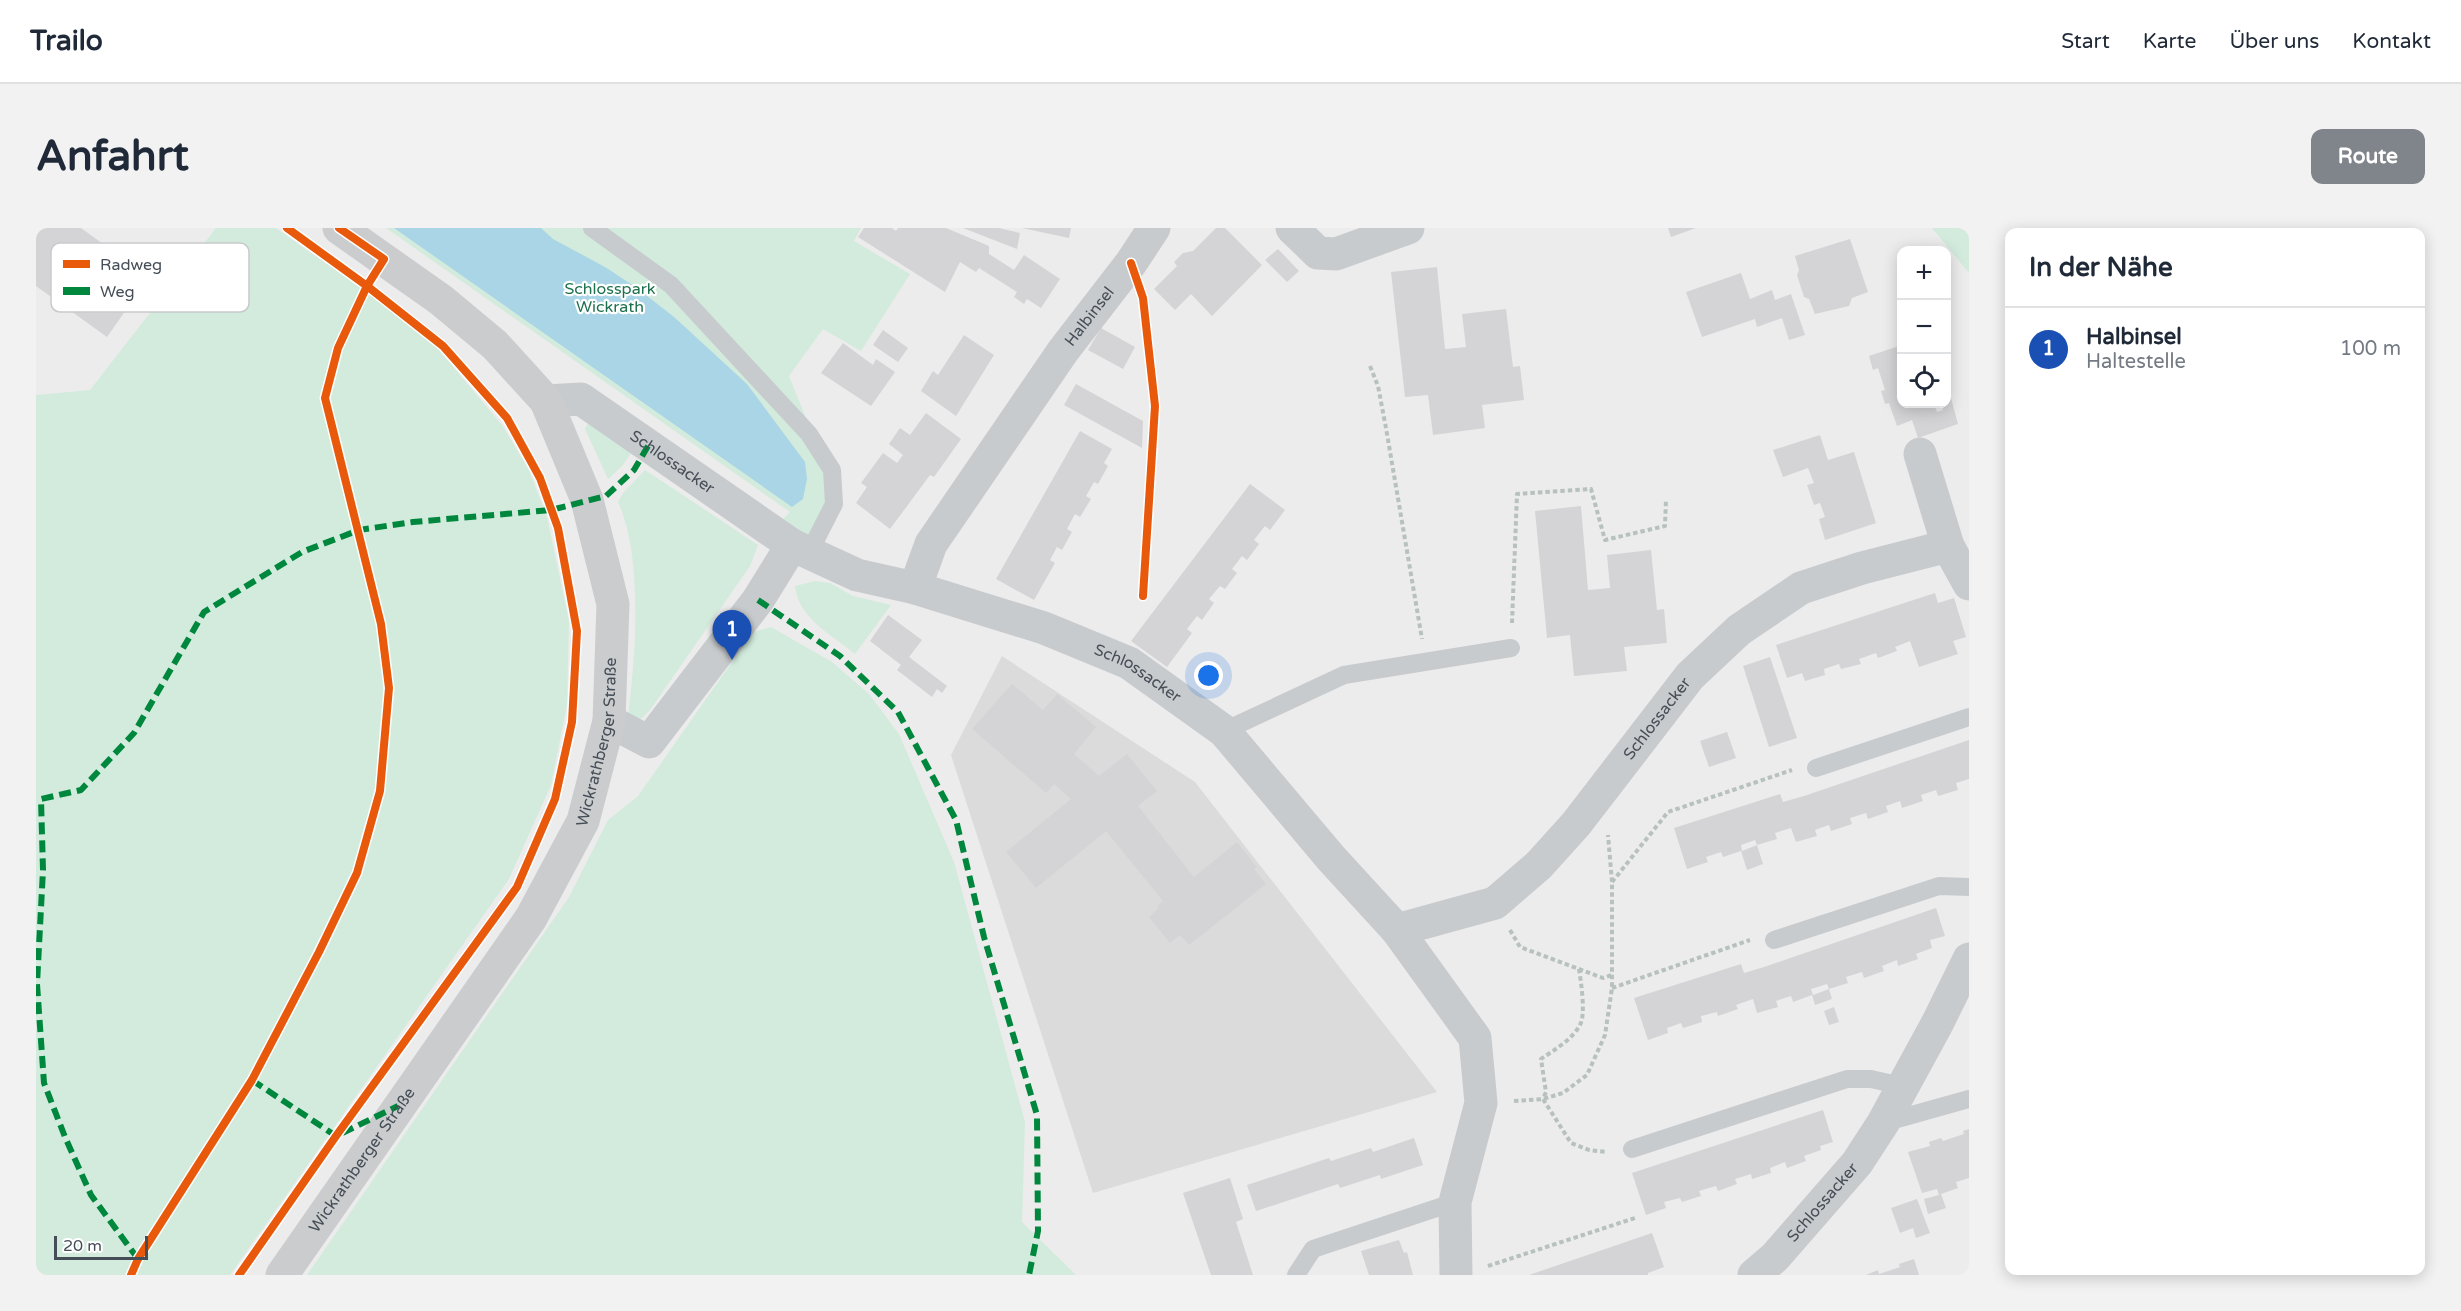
<!DOCTYPE html>
<html lang="de">
<head>
<meta charset="utf-8">
<style>
	body { margin:0; font-family:"Varela Round",sans-serif; background:#f2f2f3; color:#1f2937 }
	.controls { position:absolute; right:18px; top:18px; display:grid; overflow:hidden; border-radius:12px; box-shadow:0 3px 15px #0003 }
	.controls button { width:54px; height:54px; display:grid; place-items:center; padding:0; border:0; border-bottom:2px solid #e0e1e3; background:#fff; color:#1f2937; font:30px sans-serif }
	.scale { position:absolute; left:18px; bottom:15px; width:94px; box-sizing:border-box; padding-left:6px; border:3px solid #454d57; border-top:0; font-size:16px; line-height:21px; white-space:nowrap; color:#454d57; -webkit-text-stroke:4px #fff; paint-order:stroke }
	.you { position:absolute; left:1173px; top:448px; width:21px; height:21px; margin:-15px; border:4px solid #fff; border-radius:50%; background:#1a73e8; box-shadow:0 0 0 9px #1a73e833 }
	.badge { display:grid; place-items:center; width:39px; height:39px; border-radius:50%; background:#80858b; color:#fff; font-size:20px; font-weight:700 }
	.pin { position:absolute; translate:-50% -50px; filter:drop-shadow(0 2px 3px #0008) }
	.pin::after { content:''; position:absolute; top:32px; width:21px; height:18px; background:inherit; clip-path:polygon(0 0,100% 0,50% 100%) }
	.list { margin:0; padding:0; list-style:none }
	h2 { display:flex; justify-content:space-between; align-items:center; height:78px; margin:0; padding:0 24px; font-size:26px }
	h2 small { font-size:20px; font-weight:400; color:#747a83 }
	.list li { display:grid; grid-template-columns:39px 1fr auto; gap:18px; align-items:center; box-sizing:border-box; height:84px; padding:0 24px; border-top:2px solid #e0e1e3 }
	.list b { display:block; font-size:22px; white-space:nowrap }
	.list p { margin:0; font-size:20px; white-space:nowrap; color:#747a83 }
	.list em { font-size:20px; font-style:normal; color:#747a83 }
	.icon { flex:none; width:33px; height:33px; fill:none; stroke:currentColor; stroke-width:2; stroke-linecap:round; stroke-linejoin:round }
	.map { position:relative; flex:none; width:1933px; height:1047px; overflow:hidden; border-radius:12px }
	header { display:flex; align-items:center; gap:36px; box-sizing:border-box; height:84px; padding:0 30px; background:#fff; border-bottom:2px solid #e0e1e3 }
	header strong { font-size:28px }
	nav { display:flex; gap:33px; margin-inline-start:auto; font-size:21px }
	.intro { display:flex; align-items:center; justify-content:space-between; box-sizing:border-box; height:144px; padding:0 36px }
	h1 { margin:0; font-size:42px }
	.button { padding:15px 27px; border-radius:12px; background:#80858b; color:#fff; font-size:21px; font-weight:700 }
	main { display:flex; gap:36px; padding:0 36px }
	aside { flex:1; background:#fff; border-radius:12px; box-shadow:0 3px 15px #0003 }
	.map>svg:first-child { display:block }
	.education { fill:#dbdbdb }
	.green { fill:#d2ebdd }
	.water { fill:#a9d5e6 }
	.building { fill:#d4d4d6; fill-rule:evenodd }
	.lines { fill:none; stroke-linecap:round; stroke-linejoin:round }
	.path { stroke:#b7c1be; stroke-width:4; stroke-dasharray:4.5 3; stroke-linecap:butt }
	.lane { stroke:#c8cbcd; stroke-width:18 }
	.street { stroke:#c8cbcd; stroke-width:33 }
	.secondary { stroke:#caccce; stroke-width:33 }
	.quiet { stroke:#00873e; stroke-width:6; stroke-dasharray:12 6; stroke-linecap:butt }
	.cycleway-casing { stroke:#fff; stroke-width:11 }
	.cycleway { stroke:#e8590c; stroke-width:8 }
	.labels { text-anchor:middle; dominant-baseline:central; stroke-width:4.5; stroke-linejoin:round; paint-order:stroke }
	.park-label { font-size:16px; fill:#1d714d; stroke:#fff }
	.street-label { font-size:16px; fill:#454d57; stroke:#fff }
	.key { fill:#fff; stroke:#c7cacd; stroke-width:1.5 }
	.key-label { font-size:16px; fill:#454d57 }
</style>
</head>
<body>
<header>
<strong>Trailo</strong>
<nav><a>Start</a><a>Karte</a><a>Über uns</a><a>Kontakt</a></nav>
</header>
<div class="intro"><h1>Anfahrt</h1><a class="button">Route</a></div>
<main>
<div class="map">
<svg width="1933" height="1047" viewBox="0 0 1933 1047">
	<rect width="100%" height="100%" fill="#edecec"/>
	<polygon class="education" points="966,428 1159,554 1401,864 1057,965 915,527"/>
	<g class="green">
		<polygon points="180,0 240,0 332,65 403,122 466,197 493,242 511,289 533,393 531,477 515,557 473,651 194,1047 0,1047 0,167 54,162"/>
		<polygon points="350,0 825,0 818,13 874,46 825,123 787,101 753,148 791,242 793,275 773,309 744,294 754,284"/>
		<polygon points="1896,0 1933,0 1933,45"/>
		<polygon points="552,195 598,221 586,238 572,251 549,201"/>
		<path d="M609 242 722 317 714 338 614 482 606 490 598 493 592 487C600 428 607 328 582 274L587 265Z"/>
		<path d="M779 353 794 355 817 368 855 377 819 426C796 407 762 390 759 358Z"/>
		<polygon points="735,399 796,434 833,466 863,506 918,634 989,894 986,994 1040,1047 271,1047 533,669 572,592 602,568 717,404"/>
	</g>
	<polygon class="water" points="358,0 505,0 517,11 569,39 601,60 638,89 711,156 769,234 771,251 767,271 756,279"/>
	<g class="building">
		<polygon points="0,0 45,0 113,49 71,109 0,58"/>
		<polygon points="828,0 856,0 860,3 862,0 910,0 953,18 953,26 978,42 988,27 1024,51 1005,80 991,71 988,76 978,69 981,64 943,40 940,44 924,34 909,64 822,9"/>
		<polygon points="927,0 963,0 984,5 981,21"/>
		<polygon points="986,0 1035,0 1033,10"/>
		<polygon points="1180,0 1189,0 1226,37 1176,88 1155,66 1139,82 1118,61 1141,38 1138,34 1147,25 1157,23"/>
		<polygon points="1632,0 1660,0 1635,9"/>
		<polygon points="1814,11 1832,64 1816,70 1813,78 1779,86 1773,71 1768,69 1761,47 1763,42 1759,28"/>
		<polygon points="1242,21 1263,43 1251,54 1229,32"/>
		<polygon points="1401,39 1409,121 1430,119 1426,86 1470,81 1477,139 1484,138 1488,172 1446,177 1449,200 1397,207 1392,167 1369,169 1355,44"/>
		<polygon points="1705,45 1714,71 1736,62 1739,72 1755,66 1769,107 1753,112 1746,90 1721,99 1719,91 1666,109 1650,64"/>
		<polygon points="1065,100 1099,119 1087,141 1052,122"/>
		<polygon points="847,102 872,120 862,134 837,117"/>
		<polygon points="928,107 958,127 920,188 885,163 897,143 902,147"/>
		<polygon points="807,115 837,137 840,131 859,144 835,178 785,145"/>
		<polygon points="1866,117 1866,176 1898,176 1901,184 1907,182 1905,176 1911,176 1911,155 1922,196 1882,210 1876,192 1861,198 1853,175 1849,176 1845,163 1849,162 1842,140 1837,142 1833,128"/>
		<polygon points="1040,156 1107,193 1106,220 1028,177"/>
		<polygon points="890,185 925,211 898,249 894,247 854,301 820,275 831,259 825,255 847,225 861,235 867,227 853,216 864,200 874,207"/>
		<polygon points="1044,203 1076,221 1068,235 1072,238 1062,256 1058,254 1050,268 1055,271 1044,289 1039,286 1031,301 1036,304 1026,322 1021,319 1014,332 1019,335 998,372 960,351"/>
		<polygon points="1784,207 1792,232 1818,224 1840,295 1789,312 1783,291 1789,289 1784,275 1778,277 1771,257 1778,255 1772,240 1747,249 1737,222"/>
		<polygon points="1214,256 1249,282 1234,302 1229,298 1218,312 1223,316 1211,332 1206,328 1196,341 1201,345 1189,361 1184,358 1173,371 1178,375 1166,392 1161,388 1151,401 1156,405 1131,439 1095,413"/>
		<polygon points="1545,278 1552,362 1574,360 1571,327 1615,322 1621,382 1628,381 1631,415 1588,419 1591,443 1538,448 1534,407 1511,410 1499,283"/>
		<polygon points="1899,365 1902,375 1918,370 1930,409 1917,413 1922,426 1883,439 1874,413 1859,419 1861,423 1842,430 1840,425 1823,431 1825,436 1805,441 1803,436 1788,441 1789,447 1769,453 1766,445 1751,450 1740,417"/>
		<polygon points="852,387 886,412 873,429 911,458 906,465 901,461 896,469 861,442 865,437 834,413"/>
		<polygon points="1734,429 1761,510 1733,519 1707,438"/>
		<polygon points="976,456 1007,482 1021,466 1060,499 1038,526 1063,548 1091,526 1121,563 1102,578 1158,649 1201,614 1221,639 1218,641 1230,656 1153,717 1144,707 1134,715 1113,689 1123,680 1121,678 1127,673 1070,603 1000,660 970,624 1035,571 1018,556 1010,565 936,501"/>
		<polygon points="1691,504 1700,530 1673,539 1664,513"/>
		<path d="M1933 512V551L1920 555 1922 562 1902 568 1900 562 1885 567 1887 573 1866 580 1864 573 1850 578 1852 584 1832 591 1830 585 1814 590 1816 596 1795 603 1793 597 1779 602 1781 608 1760 614 1755 600 1739 605 1741 611 1721 617 1727 636 1711 642 1705 623 1687 629 1685 624 1670 629 1672 634 1651 641 1638 600 1744 566 1747 574 1768 568ZM1719 612 1721 617 1706 623 1705 617Z"/>
		<polygon points="1900,680 1909,708 1894,712 1896,720 1880,726 1882,731 1862,738 1861,732 1846,738 1848,743 1828,750 1826,744 1810,749 1812,755 1793,761 1791,756 1775,761 1777,767 1793,761 1796,771 1779,777 1776,767 1757,774 1755,768 1740,773 1742,779 1721,785 1717,771 1700,777 1702,781 1682,788 1681,784 1665,788 1666,794 1647,800 1645,795 1631,800 1632,805 1612,812 1598,770 1705,736 1708,745 1728,739"/>
		<polygon points="1798,779 1803,794 1793,797 1788,783"/>
		<polygon points="1787,882 1797,914 1784,918 1785,922 1768,928 1770,933 1751,940 1749,934 1734,940 1735,945 1716,951 1715,946 1699,951 1701,956 1682,963 1680,958 1663,963 1665,968 1646,974 1644,970 1628,974 1630,980 1610,987 1596,945"/>
		<polygon points="1933,901 1933,950 1920,954 1922,960 1905,966 1910,980 1892,986 1888,971 1903,967 1901,961 1886,965 1872,924 1894,918 1893,914 1905,910 1907,913 1928,906 1927,903"/>
		<polygon points="1378,910 1387,937 1345,951 1344,947 1304,960 1302,956 1220,983 1211,957 1293,930 1295,933 1335,920 1337,924"/>
		<polygon points="1194,950 1207,991 1200,994 1217,1047 1175,1047 1147,965"/>
		<polygon points="1881,971 1894,1005 1880,1010 1877,1000 1864,1005 1855,980"/>
		<polygon points="1616,1005 1628,1039 1612,1045 1612,1047 1493,1047"/>
		<polygon points="1363,1012 1368,1025 1371,1024 1377,1047 1333,1047 1325,1023"/>
		<polygon points="1878,1031 1883,1047 1830,1047 1842,1042 1843,1046 1864,1039 1863,1036"/>
	</g>
	<g class="lines">
		<g class="path">
			<polyline points="1334,138 1342,158 1350,200 1386,411"/>
			<polyline points="1476,395 1481,266 1555,261 1569,312 1629,298 1630,271"/>
			<polyline points="1576,654 1632,584 1756,542"/>
			<polyline points="1474,702 1484,719 1567,750 1576,747"/>
			<path d="M1543 741C1545 754 1550 786 1544 797 1536 812 1518 822 1505 831L1510 864 1507 871 1535 915 1553 922 1571 924"/>
			<polyline points="1576,760 1714,712"/>
			<polyline points="1478,873 1507,871 1527,865 1551,847 1569,807 1576,760 1576,654 1572,607"/>
			<polyline points="1452,1038 1599,990"/>
		</g>
		<g class="lane">
			<polyline points="556,0 635,57 773,206 796,242 798,276 773,325"/>
			<polyline points="1188,503 1308,447 1475,420"/>
			<polyline points="1780,540 1933,489"/>
			<polyline points="1738,712 1903,658 1933,659"/>
			<polyline points="1847,895 1933,871"/>
			<polyline points="1596,921 1811,851 1835,851 1866,858"/>
			<polyline points="1260,1047 1277,1021 1419,974"/>
		</g>
		<g class="street">
			<polyline points="1256,0 1282,25 1300,26 1372,0"/>
			<path id="s1" d="M510 173 545 171 756 317 821 347 879 360 1008 400 1093 435 1188 503 1295 630 1361 702 1439 810 1445 875 1419 974 1420 1047"/>
			<polyline points="1884,226 1912,318"/>
			<path id="s2" d="M879 360 895 316 1027 123 1095 35 1118 0"/>
			<polyline points="573,493 613,514 722,372 756,317"/>
			<path id="s3" d="M1361 702 1459 675 1503 637 1540 596 1654 448 1703 402 1765 360 1826 340 1912 318 1933 356"/>
			<path id="s4" d="M1718 1047 1739 1029 1821 935 1847 895 1902 794 1933 731"/>
		</g>
		<path class="secondary" id="s5" d="M246 1047 495 690 547 593 573 493 577 376 551 272 510 173 459 117 405 72 303 0"/>
		<g class="quiet">
			<polyline points="722,372 804,428 862,484 920,592 948,709 1001,887 1002,1003 993,1047"/>
			<polyline points="216,852 300,908 362,878"/>
			<polyline points="102,1031 55,967 29,909 8,855 1,756 7,642 5,571 45,562 98,505 168,384 266,324 323,302 377,294 515,282 570,268 598,242 612,218"/>
		</g>
		<defs>
			<g id="cycleway">
				<polyline points="1095,35 1107,70 1119,178 1107,368"/>
				<polyline points="95,1047 102,1031 216,852 283,724 321,645 344,563 353,460 345,396 289,170 302,120 331,58 348,31 303,0"/>
				<polyline points="203,1047 300,908 481,659 519,571 536,494 541,403 522,300 504,250 471,190 407,118 331,58 251,0"/>
			</g>
		</defs>
		<use href="#cycleway" class="cycleway-casing"/>
		<use href="#cycleway" class="cycleway"/>
	</g>
	<g class="labels">
		<g class="park-label">
			<text x="574" y="61">Schlosspark<tspan x="574" dy="18">Wickrath</tspan></text>
		</g>
		<g class="street-label">
			<text stroke="none"><textPath href="#s2" startOffset="324">Halbinsel</textPath></text>
			<text stroke="none"><textPath href="#s1" startOffset="146">Schlossacker</textPath></text>
			<text stroke="none"><textPath href="#s1" startOffset="662">Schlossacker</textPath></text>
			<text stroke="none"><textPath href="#s3" startOffset="348">Schlossacker</textPath></text>
			<text stroke="none"><textPath href="#s5" startOffset="626">Wickrathberger Straße</textPath></text>
			<text stroke="none"><textPath href="#s5" startOffset="140">Wickrathberger Straße</textPath></text>
			<text stroke="none"><textPath href="#s4" startOffset="100">Schlossacker</textPath></text>
		</g>
	</g>
	<rect x="15" y="15" width="198" height="69" rx="9" class="key"/>
	<rect x="27" y="32" width="27" height="8" fill="#e8590c"/>
	<rect x="27" y="59" width="27" height="8" fill="#00873e"/>
	<g class="key-label">
		<text x="64" y="42">Radweg</text>
		<text x="64" y="69">Weg</text>
	</g>
</svg>
<div class="controls">
<button>+</button>
<button>−</button>
<button><svg class="icon" aria-label="locate" viewBox="0 0 24 24"><circle cx="12" cy="12" r="6"/><path d="M12 2v4M12 18v4M2 12h4M18 12h4"/></svg></button>
</div>
<div class="scale">20 m</div>
<div class="you"></div>
<div class="pin badge" style="left:696px;top:432px;background:#1a4fb4">1</div>
</div>
<aside>
<h2>In der Nähe<small></small></h2>
<ul class="list">
<li><span class="badge" style="background:#1a4fb4">1</span><div><b>Halbinsel</b><p>Haltestelle</p></div><em>100 m</em></li>
</ul>
</aside>
</main>
</body>
</html>
